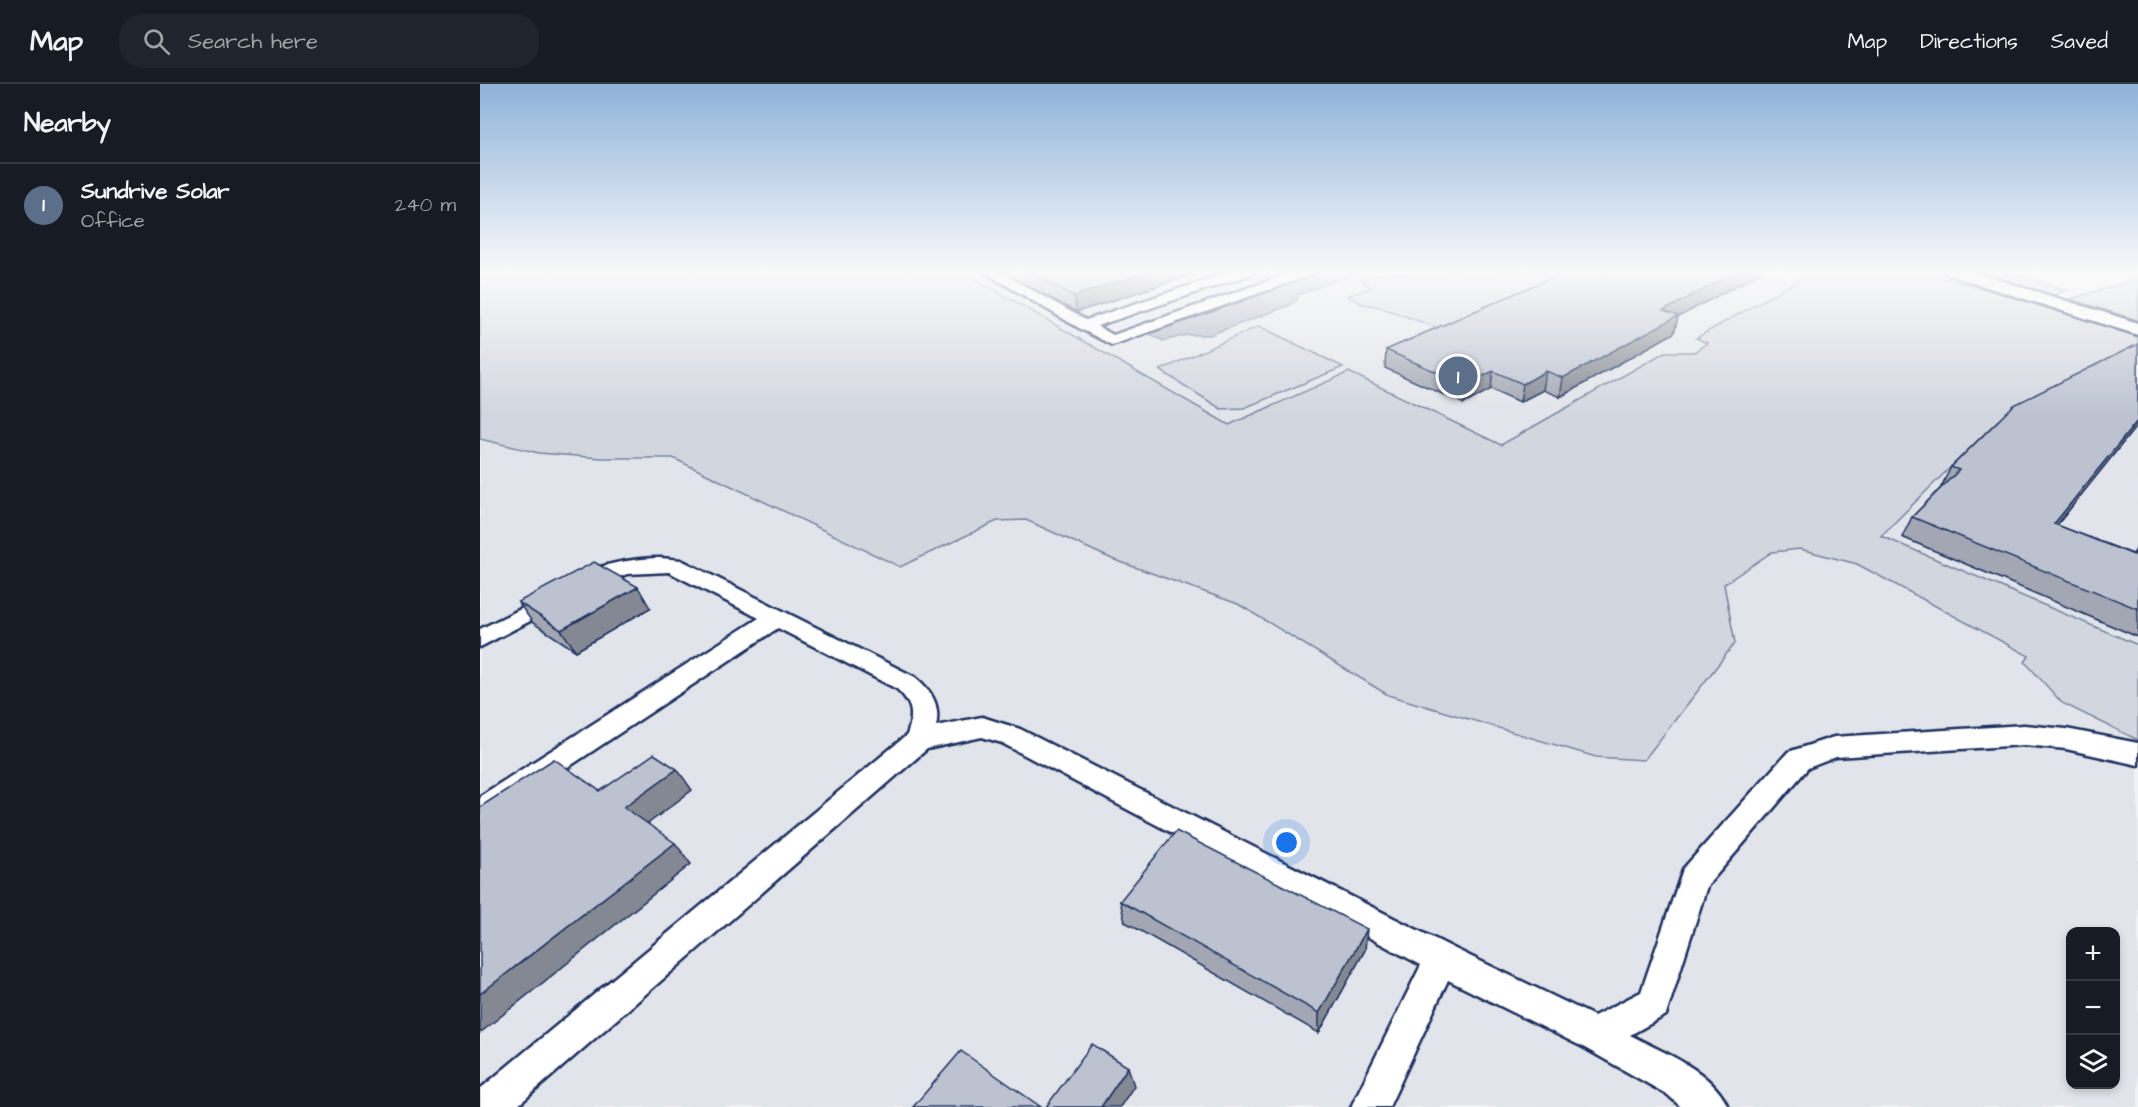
<!DOCTYPE html>
<html lang="en">
<head>
<meta charset="utf-8">
<style>
	body { margin:0; font-family:"Architects Daughter",sans-serif; background:#20242c; color:#f1f3f6 }
	.controls { position:absolute; right:18px; bottom:18px; display:grid; overflow:hidden; border-radius:12px; box-shadow:0 3px 9px #0003 }
	.controls button { width:54px; height:54px; display:grid; place-items:center; padding:0; border:0; border-bottom:2px solid #363941; background:#171b24; color:#f1f3f6; font:30px sans-serif }
	.you { position:absolute; left:807px; top:759px; width:21px; height:21px; margin:-15px; border:4px solid #fff; border-radius:50%; background:#1a73e8; box-shadow:0 0 0 9px #1a73e833 }
	.badge { display:grid; place-items:center; width:39px; height:39px; border-radius:50%; background:#8c9099; color:#fff; font-size:20px; font-weight:700 }
	.pin { position:absolute; translate:-50% -50%; border:3px solid #fff; box-shadow:0 2px 6px #0006 }
	.list { margin:0; padding:0; list-style:none }
	h2 { display:flex; justify-content:space-between; align-items:center; height:78px; margin:0; padding:0 24px; font-size:26px }
	h2 small { font-size:20px; font-weight:400; color:#9ea1a6 }
	.list li { display:grid; grid-template-columns:39px 1fr auto; gap:18px; align-items:center; box-sizing:border-box; height:84px; padding:0 24px; border-top:2px solid #363941 }
	.list b { display:block; font-size:22px; white-space:nowrap }
	.list p { margin:0; font-size:20px; white-space:nowrap; color:#9ea1a6 }
	.list em { font-size:20px; font-style:normal; color:#9ea1a6 }
	.icon { flex:none; width:33px; height:33px; fill:none; stroke:currentColor; stroke-width:2; stroke-linecap:round; stroke-linejoin:round }
	.map { position:relative; flex:none; width:1658px; height:1023px; overflow:hidden }
	header { display:flex; align-items:center; gap:36px; box-sizing:border-box; height:84px; padding:0 30px; background:#171b24; border-bottom:2px solid #363941 }
	header strong { font-size:28px }
	nav { display:flex; gap:33px; margin-inline-start:auto; font-size:21px }
	.search { width:420px; height:54px; background:#20242c; display:flex; align-items:center; gap:15px; box-sizing:border-box; padding:0 21px; border-radius:24px; color:#9ea1a6; font-size:22px }
	main { display:flex }
	aside { flex:1; background:#171b24 }
	.map>svg:first-child { display:block }
	.built { fill:#e1e4ea; fill-rule:evenodd }
	.green { fill:#d2d6df; stroke:#76829e; stroke-width:1.5 }
	.water { fill:#a8b0c2; stroke:#707c9a; stroke-width:1.5 }
	.lines { fill:none; stroke-linecap:round; stroke-linejoin:round }
	.minor-casing { stroke:#1b2f5e; stroke-width:5 }
	.major-casing { stroke:#1b2f5e; stroke-width:5 }
	.minor { fill:#fff; fill-rule:evenodd }
	.major { fill:#fff; fill-rule:evenodd }
	.wall { fill:#a2a7b3; stroke:#1b2f5e; stroke-width:1.5 }
	.shaded-wall { fill:#848892; stroke:#1b2f5e; stroke-width:1.5 }
	.building { fill:#bcc2d0; stroke:#1b2f5e; stroke-width:1.5 }
</style>
</head>
<body>
<header>
<strong>Map</strong>
<div class="search"><svg class="icon" aria-label="search" viewBox="0 0 24 24"><circle cx="10" cy="10" r="6"/><path d="M15 15l6 6"/></svg>Search here</div>
<nav><a>Map</a><a>Directions</a><a>Saved</a></nav>
</header>
<main>
<aside>
<h2>Nearby<small></small></h2>
<ul class="list">
<li><span class="badge" style="background:#5c6f8a">1</span><div><b>Sundrive Solar</b><p>Office</p></div><em>240 m</em></li>
</ul>
</aside>
<div class="map">
<svg width="1658" height="1023" viewBox="0 0 1658 1023">
	<rect width="100%" height="100%" fill="#f1f2f5"/>
	<filter id="ink" filterUnits="userSpaceOnUse"><feTurbulence type="fractalNoise" baseFrequency=".0167" numOctaves="2"/><feDisplacementMap in="SourceGraphic" scale="12" xChannelSelector="R" yChannelSelector="G"/><feConvolveMatrix kernelMatrix="1 2 1 2 8 2 1 2 1" color-interpolation-filters="sRGB"/></filter>
	<g filter="url(#ink)">
		<g class="built">
			<polygon points="482,187 1335,187 1217,254 1228,259 1214,268 1185,268 1021,361 869,288 749,341"/>
			<polygon points="1658,263 1658,561 1400,452 1516,337"/>
			<path d="M0 355 59 369 121 374H193L419 483 517 437 546 436 632 475 758 520 908 611 1255 559 1244 500 1292 468 1319 465 1377 480 1550 572 1545 579 1582 619 1658 656V1023H0ZM1590 848H1636V1000H1590Z"/>
		</g>
		<g class="green">
			<polygon points="0,187 482,187 749,341 869,288 1021,361 1185,268 1214,268 1227,259 1216,254 1335,187 1436,187 1516,208 1658,251 1658,276 1640,272 1517,337 1401,452 1658,561 1658,656 1582,619 1545,578 1549,572 1377,480 1320,465 1292,468 1244,500 1255,559 1164,676 1116,673 908,611 758,520 632,475 546,436 517,437 420,483 193,374 121,374 59,369 0,355"/>
			<polygon points="908,187 923,191 934,187 1098,187 964,246 897,222 882,220 867,212 891,204 882,196"/>
			<polygon points="1493,187 1527,187 1586,206 1573,212"/>
			<polygon points="1658,195 1658,236 1590,215"/>
			<polygon points="779,242 863,283 764,324 741,325 680,286"/>
		</g>
		<polygon class="water" points="846,187 881,187 817,211 818,215 810,221 730,251 707,251 683,257 670,250"/>
		<g class="lines">
			<defs>
				<g id="minor">
					<polygon points="502,187 518,187 606,236 753,187 773,187 772,190 617,242 633,251 816,187 835,187 834,190 632,261 599,244"/>
					<path d="M181 474 201 476 435 593C451 606 461 621 456 642L502 633 540 645 973 864 1114 932 1161 908 1203 785 1308 668 1354 653 1544 641 1586 645 1658 659V681L1586 665 1544 661 1356 673 1328 684 1227 802 1186 931 1150 951C1184 969 1232 986 1248 1023H1201L1188 1011 1103 963 968 896 909 1023H871L941 881 522 659 502 653 447 665 36 1023H0V1005L427 651C434 630 433 620 417 605L298 544 10 735 0 739V712L279 534 189 488 147 490 112 504 104 506 96 504 93 499C105 480 160 474 181 474Z"/>
					<polygon points="73,509 81,511 84,516 81,521 0,563 0,545"/>
				</g>
				<polygon id="major" points="1464,187 1490,187 1658,239 1658,251 1466,190"/>
			</defs>
			<use href="#minor" class="minor-casing"/>
			<use href="#major" class="major-casing"/>
			<use href="#minor" class="minor"/>
			<use href="#major" class="major"/>
		</g>
		<g class="wall">
			<polygon points="520,187 723,187 597,228"/>
			<polygon points="1087,187 1283,187 1198,233 1194,249 1080,313 1063,306 1040,318 1011,305 984,320 905,284 906,266"/>
			<polygon points="1658,260 1658,340 1577,441 1653,470 1658,462 1658,553 1422,453 1432,433 1462,403 1461,403 1471,383"/>
			<polygon points="38,518 170,524 96,567 53,539"/>
			<polygon points="640,817 885,866 839,949 645,838"/>
		</g>
		<g class="shaded-wall">
			<polygon points="672,187 723,187 597,228 594,212"/>
			<polygon points="1258,187 1283,187 1198,233 1194,249 1080,313 1083,294 1183,227"/>
			<polygon points="1013,287 1011,305 984,320 986,301"/>
			<polygon points="1066,287 1063,306 1040,318 1043,300"/>
			<polygon points="1658,336 1658,340 1561,461 1574,440"/>
			<polygon points="158,503 170,524 96,567 81,546"/>
			<polygon points="197,685 212,706 161,745 144,723"/>
			<polygon points="195,759 211,780 0,949 0,910"/>
			<polygon points="887,845 885,866 839,949 839,929"/>
			<polygon points="648,983 654,1002 640,1023 621,1023"/>
		</g>
		<g class="building">
			<polygon points="546,187 672,187 594,212"/>
			<polygon points="1087,187 1258,187 1183,227 1198,232 1083,294 1066,287 1043,300 1013,287 986,301 906,266"/>
			<polygon points="1658,260 1658,336 1574,440 1654,471 1658,464 1658,525 1432,433 1479,386 1471,383 1534,321"/>
			<polygon points="114,478 158,503 81,546 38,518"/>
			<polygon points="174,670 197,685 144,723 195,759 0,910 0,723 74,675 120,707"/>
			<polygon points="696,747 887,845 839,929 640,817"/>
			<polygon points="612,960 648,983 621,1023 566,1023"/>
			<polygon points="481,967 561,1023 433,1023"/>
		</g>
	</g>
	<linearGradient id="sky" x2="0" y2="1"><stop stop-color="#8eb2d9"/><stop offset="0.57" stop-color="#f9f9fa"/><stop offset="1" stop-color="#f9f9fa" stop-opacity="0"/></linearGradient>
	<rect width="1658" height="330" fill="url(#sky)"/>
</svg>
<div class="controls">
<button>+</button>
<button>−</button>
<button><svg class="icon" aria-label="layers" viewBox="0 0 24 24"><path d="M12 4l9 5-9 5-9-5zM3 14l9 5 9-5"/></svg></button>
</div>
<div class="you"></div>
<div class="pin badge" style="left:978px;top:292px;background:#5c6f8a">1</div>
</div>
</main>
</body>
</html>
